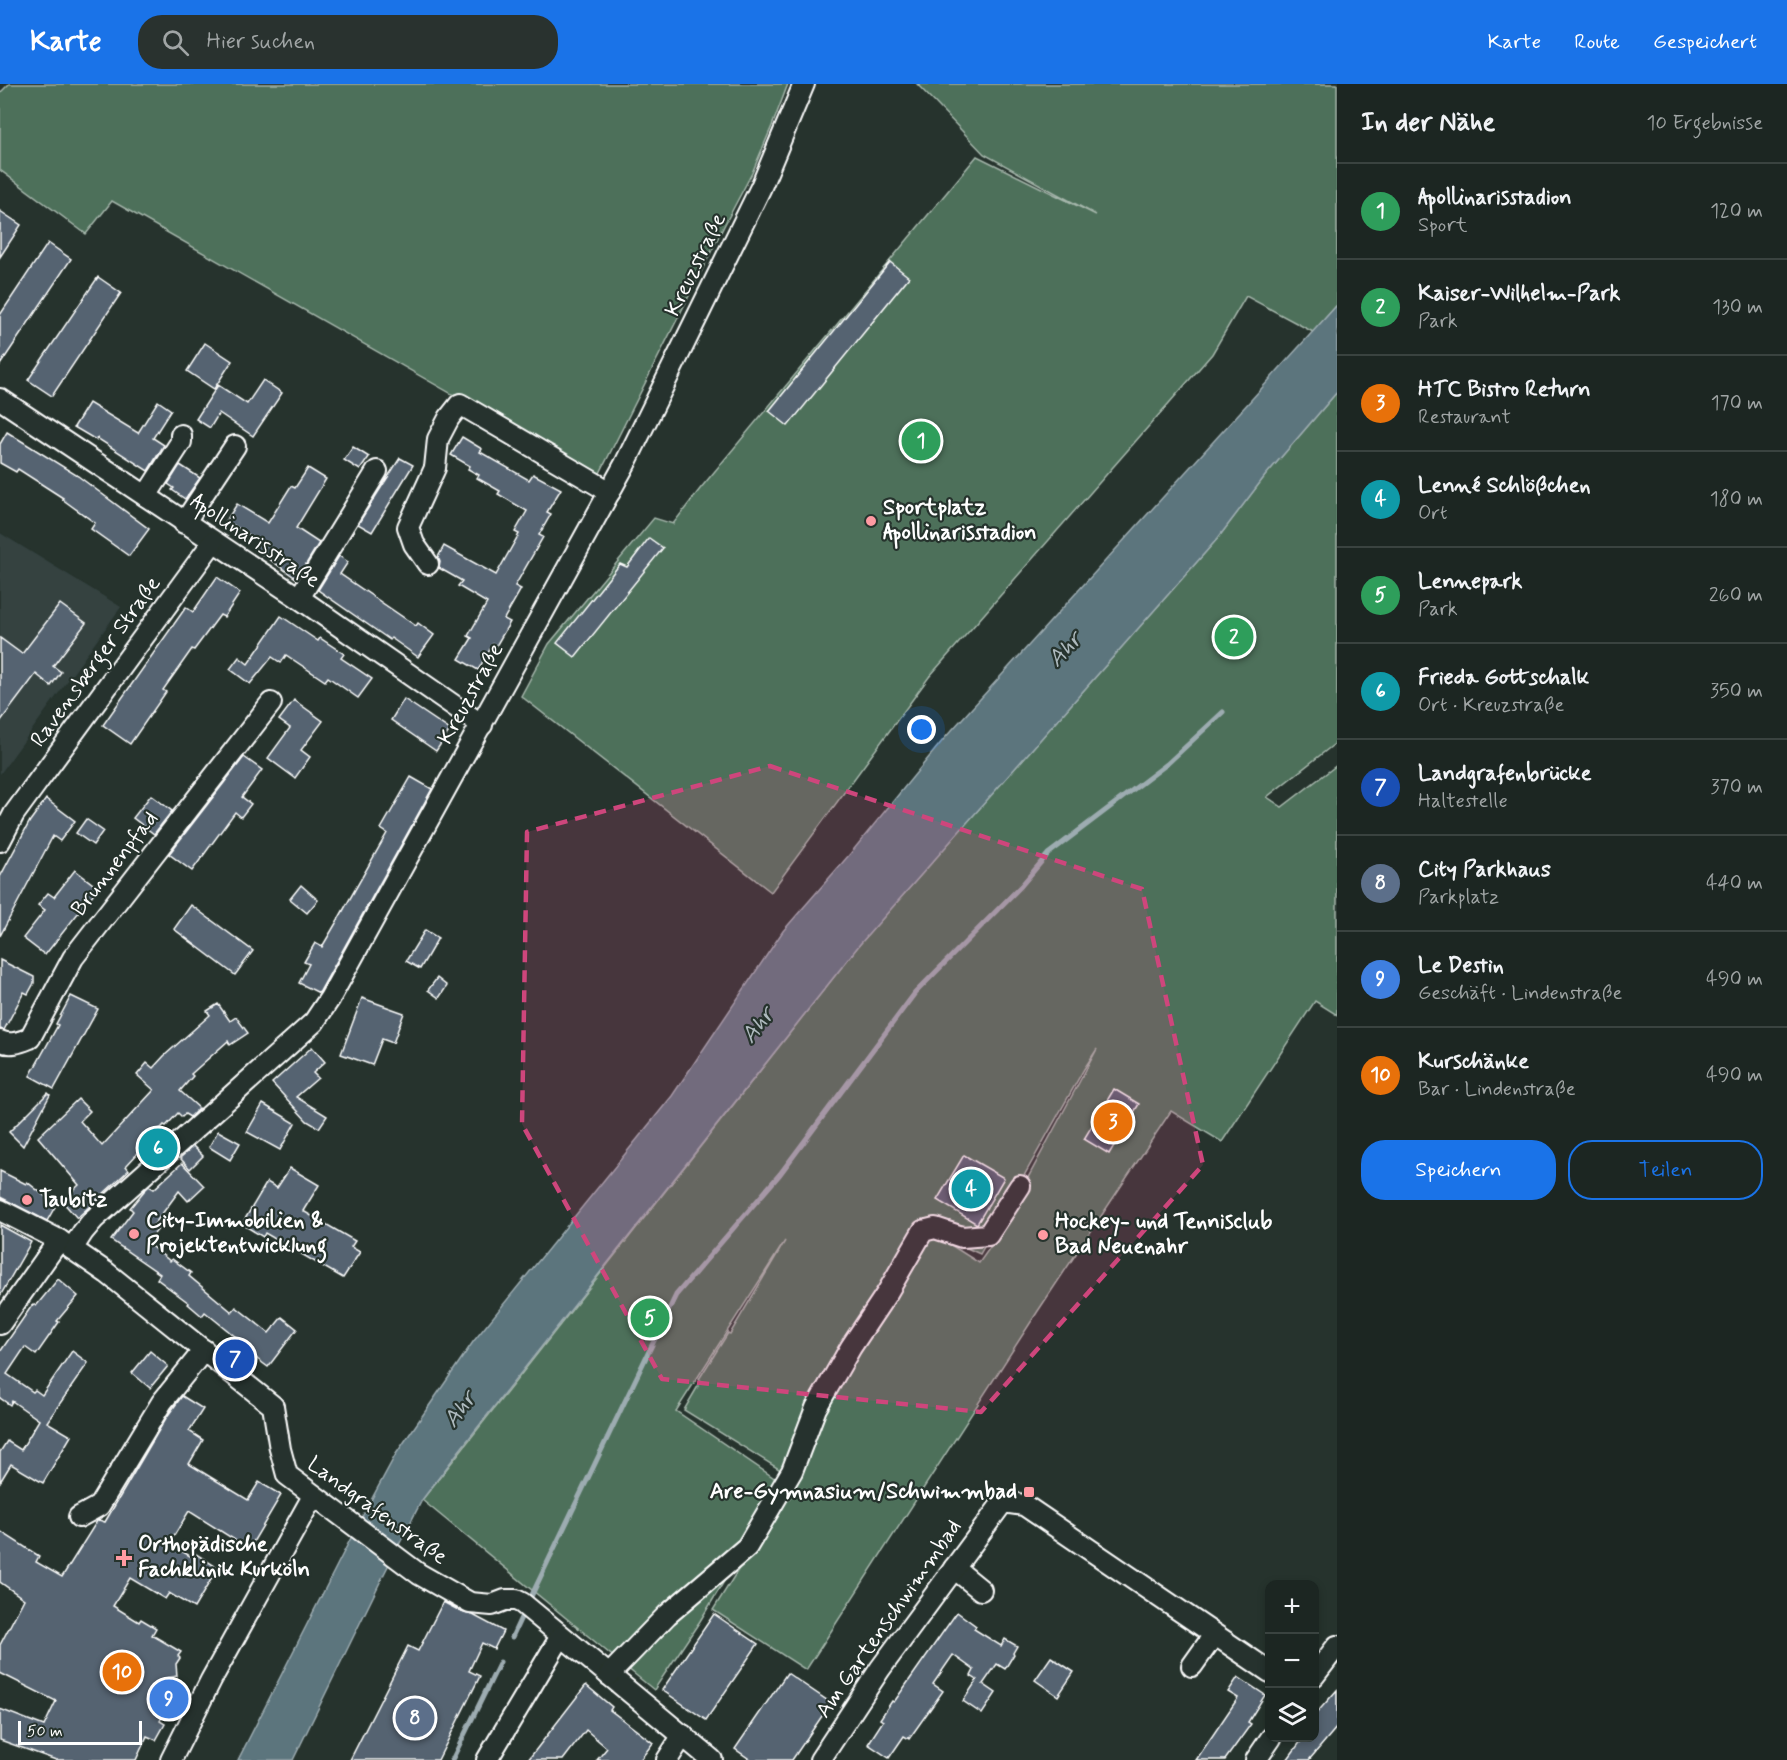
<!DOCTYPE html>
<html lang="de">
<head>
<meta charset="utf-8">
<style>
	body { margin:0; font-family:Mynerve,sans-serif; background:#29322f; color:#f1f3f6 }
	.controls { position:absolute; right:18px; bottom:18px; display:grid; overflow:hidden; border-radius:12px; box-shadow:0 3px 9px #0003 }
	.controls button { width:54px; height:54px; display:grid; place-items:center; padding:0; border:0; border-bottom:2px solid #3a4340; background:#1c2622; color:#f1f3f6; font:30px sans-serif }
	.scale { position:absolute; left:18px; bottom:15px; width:124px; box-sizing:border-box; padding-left:6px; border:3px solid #fff; border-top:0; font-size:16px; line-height:21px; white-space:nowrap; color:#fff; -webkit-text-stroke:4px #26332d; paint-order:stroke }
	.you { position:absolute; left:922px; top:646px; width:21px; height:21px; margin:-15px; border:4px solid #fff; border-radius:50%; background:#1a73e8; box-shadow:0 0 0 9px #1a73e833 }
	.badge { display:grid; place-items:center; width:39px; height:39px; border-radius:50%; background:#1a73e8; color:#fff; font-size:20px; font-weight:700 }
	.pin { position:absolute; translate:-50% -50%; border:3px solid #fff; box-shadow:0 2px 6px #0006 }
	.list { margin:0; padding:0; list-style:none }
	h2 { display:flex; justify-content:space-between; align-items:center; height:78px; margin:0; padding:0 24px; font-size:26px }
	h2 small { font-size:20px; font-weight:400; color:#a0a5a5 }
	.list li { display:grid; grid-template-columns:39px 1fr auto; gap:18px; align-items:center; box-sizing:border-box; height:96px; padding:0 24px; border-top:2px solid #3a4340 }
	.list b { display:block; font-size:22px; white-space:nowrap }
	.list p { margin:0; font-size:20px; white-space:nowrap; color:#a0a5a5 }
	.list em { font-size:20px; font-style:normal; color:#a0a5a5 }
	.actions { display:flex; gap:12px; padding:18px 24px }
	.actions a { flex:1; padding:14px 0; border:2px solid #1a73e8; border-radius:24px; text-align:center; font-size:21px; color:#1a73e8 }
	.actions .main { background:#1a73e8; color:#fff }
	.icon { flex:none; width:33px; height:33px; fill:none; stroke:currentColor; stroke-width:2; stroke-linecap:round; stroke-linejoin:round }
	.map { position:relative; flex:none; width:1337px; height:1676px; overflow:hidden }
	header { display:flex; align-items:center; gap:36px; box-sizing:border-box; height:84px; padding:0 30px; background:#1a73e8; color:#fff }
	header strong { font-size:28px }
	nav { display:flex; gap:33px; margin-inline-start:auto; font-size:21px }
	.search { width:420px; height:54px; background:#29322f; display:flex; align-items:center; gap:15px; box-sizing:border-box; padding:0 21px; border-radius:24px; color:#a0a5a5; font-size:22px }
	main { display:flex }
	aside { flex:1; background:#1c2622 }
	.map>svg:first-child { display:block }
	.built { fill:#344241 }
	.green { fill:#4d6f5a; stroke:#a6b7ac; stroke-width:1.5; fill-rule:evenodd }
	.water { fill:#5c747d; stroke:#9dacb1; stroke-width:1.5 }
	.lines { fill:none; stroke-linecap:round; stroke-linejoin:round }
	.stream { stroke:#9dacb1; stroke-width:5 }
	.building { fill:#546471; stroke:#fff; stroke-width:1.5 }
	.minor-casing { stroke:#fff; stroke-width:24 }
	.minor { stroke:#26332d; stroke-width:20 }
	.marked { fill:#ce467c; fill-opacity:0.2; stroke:#ce467c; stroke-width:4.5; stroke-dasharray:12 8; stroke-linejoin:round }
	.poi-dot { fill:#ff9aa2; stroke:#26332d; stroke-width:2 }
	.labels { text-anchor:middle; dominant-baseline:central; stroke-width:4.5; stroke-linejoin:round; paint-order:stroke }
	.street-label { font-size:22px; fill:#fff; stroke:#26332d }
	.poi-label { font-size:22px; font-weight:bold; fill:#fff; stroke:#26332d; text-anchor:start }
	.water-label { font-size:24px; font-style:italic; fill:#aebabe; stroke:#26332d }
</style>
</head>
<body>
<header>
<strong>Karte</strong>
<div class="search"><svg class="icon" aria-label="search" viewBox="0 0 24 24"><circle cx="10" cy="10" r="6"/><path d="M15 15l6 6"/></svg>Hier suchen</div>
<nav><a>Karte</a><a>Route</a><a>Gespeichert</a></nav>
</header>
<main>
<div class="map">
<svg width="1337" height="1676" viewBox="0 0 1337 1676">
	<rect width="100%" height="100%" fill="#26332d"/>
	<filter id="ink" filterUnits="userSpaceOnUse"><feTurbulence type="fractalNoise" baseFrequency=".0167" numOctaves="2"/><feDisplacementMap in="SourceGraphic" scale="12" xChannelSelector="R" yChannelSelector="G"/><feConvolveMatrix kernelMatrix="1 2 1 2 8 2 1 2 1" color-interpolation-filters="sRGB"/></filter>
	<g filter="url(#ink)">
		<polygon class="built" points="0,449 121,523 0,690"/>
		<g class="green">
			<polygon points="9,0 788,0 772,42 752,89 724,142 598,393 112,117 86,150 0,86 0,9"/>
			<polygon points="917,0 1337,0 1337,221 1313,248 1246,212 1212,270 929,593 771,808 521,612 549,560 654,434 673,440 700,405 977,72 1096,131 984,70"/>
			<path d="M1337 308V658L1267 713 1282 723 1337 681V931L1315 917 1222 1058 1171 1027 1038 1227 806 1586 713 1526 795 1395 684 1326 701 1297 699 1295 728 1249 730 1250 785 1157 676 1327 783 1400 700 1537 654 1606 422 1416 860 860 1218 454 1265 392ZM1097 965 993 1159 979 1179 927 1146 980 1170 1084 985Z"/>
		</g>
		<polygon class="water" points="1337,221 1337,308 1265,392 1218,454 860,860 459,1367 422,1416 385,1488 293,1676 238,1676 356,1444 396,1370 473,1258 672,1012 783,847 850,770 943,656"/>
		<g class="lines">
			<g class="stream">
				<polyline points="528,1519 676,1211 780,1090 915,909 1021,802 1048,770 1167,680 1223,628"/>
				<polyline points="512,1553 524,1527"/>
				<polyline points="452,1676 500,1578"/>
			</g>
		</g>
		<g class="building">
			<polygon points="0,127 21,141 0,173"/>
			<polygon points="48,159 71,175 0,281 0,231"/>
			<polygon points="890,178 909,193 788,342 769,327"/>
			<polygon points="98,193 121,209 52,312 28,296"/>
			<polygon points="205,259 232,277 214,305 187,287"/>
			<polygon points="263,296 282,309 253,352 219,329 210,344 196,335 218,301 247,320"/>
			<polygon points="158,317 171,326 153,354 164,361 148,387 97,354 96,356 74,343 89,319 138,349"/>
			<polygon points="7,348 78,392 149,445 129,472 91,445 95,439 62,415 63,414 18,385 16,388 0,379 0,360"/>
			<polygon points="462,353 482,365 480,368 529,396 533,390 561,405 547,428 551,430 539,451 543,453 515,502 521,505 504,535 510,538 496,562 493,560 478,586 459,575 472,554 468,552 487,519 458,502 462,497 439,484 440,478 438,473 444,462 496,491 519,450 515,448 527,427 498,410 500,407 477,394 479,391 468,385 470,382 451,371"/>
			<polygon points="353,363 369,373 360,386 344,376"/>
			<polygon points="400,374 413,381 372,448 358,440"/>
			<polygon points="180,381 200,394 185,415 172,406 174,404 168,400"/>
			<polygon points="308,384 326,395 296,444 319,459 297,495 254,464 259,457 226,437 237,420 268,439 291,402 295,404"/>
			<polygon points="649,454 663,464 575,573 557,559 620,480 627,483"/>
			<polygon points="339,472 348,478 340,490 416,542 418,539 434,551 418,573 391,554 390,556 318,506"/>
			<polygon points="217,493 240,509 224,533 220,531 194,566 192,565 163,606 166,608 130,660 103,641 186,523 193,528"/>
			<polygon points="60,520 86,539 53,582 61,588 51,602 36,590 0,638 0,554 22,570"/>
			<polygon points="281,532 318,557 320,554 344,570 341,574 372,595 358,614 328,593 325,597 286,571 281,579 272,573 250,600 230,585 239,573 248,580"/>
			<polygon points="404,615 450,646 436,667 391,636"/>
			<polygon points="294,616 323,637 301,666 310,673 295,694 268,674 290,644 279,636"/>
			<polygon points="244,673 262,686 242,713 251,720 241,733 235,728 192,787 169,770"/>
			<polygon points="411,693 432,705 319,909 299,899 309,880 304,878 315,859 322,863 339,834 387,749 381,745"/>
			<polygon points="151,711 172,727 154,750 133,734"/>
			<polygon points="46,715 75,737 60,757 53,752 0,852 0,793 30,737"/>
			<polygon points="86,735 103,747 93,761 76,749"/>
			<polygon points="75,786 98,804 45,871 23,854 45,826 38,821 48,809 54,813"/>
			<polygon points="301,801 318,816 307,829 290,815"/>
			<polygon points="191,821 253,867 235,891 174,845"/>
			<polygon points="425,846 438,854 420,885 406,877"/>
			<polygon points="0,876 34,893 34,899 28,910 24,908 4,946 0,945"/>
			<polygon points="437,894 447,902 439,914 428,906"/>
			<polygon points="71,912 98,925 54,1005 30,992 58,941 56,940"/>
			<polygon points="362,914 404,929 393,959 382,955 372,981 341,970"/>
			<polygon points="218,920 230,937 236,933 248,949 230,961 228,957 191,990 193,992 180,1007 199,1024 190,1033 185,1030 182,1033 178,1029 166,1042 164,1041 126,1082 129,1086 77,1134 62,1117 79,1101 38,1053 78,1015 90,1027 80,1037 102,1062 154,1006 137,991 147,979 153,984 164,972 210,931 207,927"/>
			<polygon points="312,963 325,978 313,989 318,994 296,1013 327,1032 319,1044 307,1037 272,999"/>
			<polygon points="1114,1005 1139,1020 1109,1070 1084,1055"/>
			<polygon points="48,1009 50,1011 23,1062 9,1048"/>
			<polygon points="263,1020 295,1039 280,1066 247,1048"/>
			<polygon points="218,1047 240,1059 230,1076 209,1063"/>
			<polygon points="193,1062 203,1072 190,1085 180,1074"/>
			<polygon points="964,1071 1004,1094 977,1140 937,1116"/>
			<polygon points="182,1079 204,1102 188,1117 179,1107 153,1142 158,1145 147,1159 170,1177 172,1175 191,1189 189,1192 232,1228 236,1223 269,1249 282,1233 297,1245 268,1283 249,1269 252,1266 205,1228 202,1232 188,1220 189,1219 157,1195 160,1190 111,1156 133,1127 130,1124 144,1107 149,1102 154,1105"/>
			<polygon points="290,1084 319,1101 303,1127 355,1157 351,1163 360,1168 343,1194 265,1149 263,1153 242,1140 267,1098 277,1104"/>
			<polygon points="0,1087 26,1100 27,1098 56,1121 47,1137 0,1113"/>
			<polygon points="0,1141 31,1158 0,1212"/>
			<polygon points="58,1195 78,1212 57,1237 59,1238 36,1271 25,1263 7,1290 33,1308 35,1306 42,1311 72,1267 88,1279 47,1338 71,1352 43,1399 11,1380 0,1398 0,1368 7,1357 21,1366 39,1336 12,1317 10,1321 0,1314 0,1268 33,1220 36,1222"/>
			<polygon points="150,1267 168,1282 150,1304 132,1289"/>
			<polygon points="182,1312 203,1325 189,1347 203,1356 189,1380 248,1416 259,1398 281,1411 249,1465 189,1427 169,1460 190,1472 193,1468 218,1484 194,1524 169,1509 165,1515 130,1494 113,1522 139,1538 141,1535 156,1544 152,1551 181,1568 178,1572 180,1574 176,1580 177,1592 169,1594 156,1619 166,1625 160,1637 165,1640 156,1656 147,1652 136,1676 56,1676 0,1656 0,1625 44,1642 56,1617 0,1589 0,1561 24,1515 0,1498 0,1447 39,1472 36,1478 62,1493 97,1437 99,1436 105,1438 166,1334"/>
			<polygon points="443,1518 464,1529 473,1531 503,1547 494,1565 482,1559 469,1587 480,1592 438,1676 350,1676 408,1562 418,1567"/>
			<polygon points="957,1528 976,1542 974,1545 1001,1562 1005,1555 1017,1562 1013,1569 1014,1570 1005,1585 997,1580 983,1600 996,1609 982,1630 963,1617 977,1596 971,1592 974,1586 953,1571 933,1600 943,1607 909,1655 904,1652 889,1674 868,1660 883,1637 880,1635 892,1617 894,1618"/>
			<polygon points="714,1530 758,1560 706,1636 662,1606"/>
			<polygon points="1051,1573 1074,1588 1058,1612 1035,1596"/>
			<polygon points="787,1589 831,1619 792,1676 751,1676 735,1665"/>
			<polygon points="1238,1593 1265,1611 1248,1638 1251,1640 1225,1676 1196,1676 1238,1614 1228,1608"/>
			<polygon points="586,1601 612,1623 610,1626 653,1659 640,1676 597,1676 607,1664 586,1646 563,1676 528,1676"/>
			<polygon points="1337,1606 1337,1643 1309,1676 1287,1676 1304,1653 1314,1653 1314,1632"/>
		</g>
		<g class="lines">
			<defs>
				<g id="minor">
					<polyline points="0,315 299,514 482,641"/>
					<polyline points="146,412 181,358 181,351"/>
					<polyline points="184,439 235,362"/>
					<polyline points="428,480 414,460 408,443 435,384 438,355 449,334 460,320 610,408"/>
					<polyline points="299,514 377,387"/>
					<polyline points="0,757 14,730 213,458"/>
					<path d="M0 957C11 962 20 958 30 954L73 874 271 619"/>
					<polyline points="0,1126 59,1156 107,1189 273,1322 280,1365 287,1391 419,1490 470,1519 492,1521 505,1516 516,1516 522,1519 712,1676"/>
					<polyline points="72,1165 83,1148 94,1135 314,938 330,914 625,380 761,103 804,0"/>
					<polyline points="0,1240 59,1156"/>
					<polyline points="79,1433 99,1422 162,1318 204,1266"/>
					<polyline points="954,1484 981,1506"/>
					<polyline points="1192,1582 1214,1551"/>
					<polyline points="609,1591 667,1531 747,1463 792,1387 816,1324 851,1263 887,1209 923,1147 935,1144 962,1153 988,1151 1020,1102"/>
					<polyline points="1314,1592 1337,1562"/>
					<polyline points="171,1676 211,1596 313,1412"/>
					<polyline points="487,1676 561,1552"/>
					<polyline points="667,1676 683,1651"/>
					<polyline points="820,1676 880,1585 1003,1418 1024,1421 1270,1588"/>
					<polyline points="1256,1676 1271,1654"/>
				</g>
			</defs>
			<use href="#minor" class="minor-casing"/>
			<use href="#minor" class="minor"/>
		</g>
	</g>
	<path class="marked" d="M770 682 1142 805 1203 1081 981 1328 662 1295 522 1040 527 748Z"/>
	<g class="poi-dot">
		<circle cx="871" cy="437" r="6"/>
		<circle cx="27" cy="1116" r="6"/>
		<circle cx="134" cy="1150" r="6"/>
		<circle cx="1043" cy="1151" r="6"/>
		<rect x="1023" y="1402" width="12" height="12" rx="3"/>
		<path d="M121 1465h6v6h6v6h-6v6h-6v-6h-6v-6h6z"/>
	</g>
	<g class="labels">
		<g class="street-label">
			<text transform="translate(696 181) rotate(-64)">Kreuzstraße</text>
			<text transform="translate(255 457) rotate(34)">Apollinarisstraße</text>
			<text transform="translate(96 578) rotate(-54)">Ravensberger Straße</text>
			<text transform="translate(471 610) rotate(-61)">Kreuzstraße</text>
			<text transform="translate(115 780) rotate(-52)">Brunnenpfad</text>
			<text transform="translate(377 1427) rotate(36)">Landgrafenstraße</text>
			<text transform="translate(889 1535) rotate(-55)">Am Gartenschwimmbad</text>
		</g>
		<g class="poi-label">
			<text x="883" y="424">Sportplatz<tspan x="883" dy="25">Apollinarisstadion</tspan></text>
			<text x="39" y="1116">Taubitz</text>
			<text x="146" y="1137">City-Immobilien &amp;<tspan x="146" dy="25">Projektentwicklung</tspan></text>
			<text x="1055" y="1138">Hockey- und Tennisclub<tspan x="1055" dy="25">Bad Neuenahr</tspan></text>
			<text x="1017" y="1408" text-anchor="end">Are-Gymnasium/Schwimmbad</text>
			<text x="138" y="1461">Orthopädische<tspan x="138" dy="25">Fachklinik Kurköln</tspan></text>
		</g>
		<g class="water-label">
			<text transform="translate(1065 566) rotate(-47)">Ahr</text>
			<text transform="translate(758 942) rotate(-52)">Ahr</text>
			<text transform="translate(460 1326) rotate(-53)">Ahr</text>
		</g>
	</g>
</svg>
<div class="controls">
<button>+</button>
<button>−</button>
<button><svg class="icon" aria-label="layers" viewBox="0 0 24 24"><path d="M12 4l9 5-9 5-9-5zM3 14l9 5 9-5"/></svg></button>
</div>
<div class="scale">50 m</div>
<div class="you"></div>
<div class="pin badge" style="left:921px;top:357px;background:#2e9e5b">1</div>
<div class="pin badge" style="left:1234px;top:553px;background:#2e9e5b">2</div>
<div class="pin badge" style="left:1113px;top:1038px;background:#e8710a">3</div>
<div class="pin badge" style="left:971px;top:1105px;background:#0f9aa8">4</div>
<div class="pin badge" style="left:650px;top:1234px;background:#2e9e5b">5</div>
<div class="pin badge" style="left:158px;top:1064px;background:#0f9aa8">6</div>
<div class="pin badge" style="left:235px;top:1275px;background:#1a4fb4">7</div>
<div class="pin badge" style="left:415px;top:1634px;background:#5c6f8a">8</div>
<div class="pin badge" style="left:169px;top:1615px;background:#3f7fe0">9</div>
<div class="pin badge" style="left:122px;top:1588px;background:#e8710a">10</div>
</div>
<aside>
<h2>In der Nähe<small>10 Ergebnisse</small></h2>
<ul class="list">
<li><span class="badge" style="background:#2e9e5b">1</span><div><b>Apollinarisstadion</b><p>Sport</p></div><em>120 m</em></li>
<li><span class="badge" style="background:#2e9e5b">2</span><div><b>Kaiser-Wilhelm-Park</b><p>Park</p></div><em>130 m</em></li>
<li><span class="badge" style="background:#e8710a">3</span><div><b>HTC Bistro Return</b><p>Restaurant</p></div><em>170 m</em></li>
<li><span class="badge" style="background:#0f9aa8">4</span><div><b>Lenné Schlößchen</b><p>Ort</p></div><em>180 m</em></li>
<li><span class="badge" style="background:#2e9e5b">5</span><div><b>Lennepark</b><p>Park</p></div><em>260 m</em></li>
<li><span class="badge" style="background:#0f9aa8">6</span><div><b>Frieda Gottschalk</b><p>Ort · Kreuzstraße</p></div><em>350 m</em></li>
<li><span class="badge" style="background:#1a4fb4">7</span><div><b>Landgrafenbrücke</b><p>Haltestelle</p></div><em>370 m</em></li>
<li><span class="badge" style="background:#5c6f8a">8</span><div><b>City Parkhaus</b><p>Parkplatz</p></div><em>440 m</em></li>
<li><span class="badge" style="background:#3f7fe0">9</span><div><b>Le Destin</b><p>Geschäft · Lindenstraße</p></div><em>490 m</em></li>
<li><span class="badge" style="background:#e8710a">10</span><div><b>Kurschänke</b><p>Bar · Lindenstraße</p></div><em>490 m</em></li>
</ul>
<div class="actions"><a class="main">Speichern</a><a>Teilen</a></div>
</aside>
</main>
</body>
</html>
